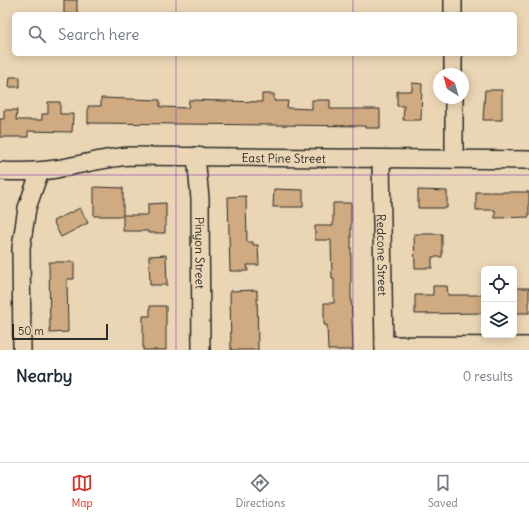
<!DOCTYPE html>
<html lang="en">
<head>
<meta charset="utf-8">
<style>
	body { margin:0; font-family:Delius,sans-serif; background:#f2f2f3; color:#1f2937 }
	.controls { position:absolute; right:12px; bottom:12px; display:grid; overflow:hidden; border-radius:6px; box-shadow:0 2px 10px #0003 }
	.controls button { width:36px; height:36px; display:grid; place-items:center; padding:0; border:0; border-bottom:1px solid #e0e1e3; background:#fff; color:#1f2937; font:20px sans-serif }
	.compass { position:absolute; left:433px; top:68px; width:36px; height:36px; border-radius:50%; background:#fff; box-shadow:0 2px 10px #0003; rotate:323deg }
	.scale { position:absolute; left:12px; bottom:10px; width:96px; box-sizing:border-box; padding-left:4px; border:2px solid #2b2b2b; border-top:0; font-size:11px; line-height:14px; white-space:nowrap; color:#2b2b2b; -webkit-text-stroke:3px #ead6b4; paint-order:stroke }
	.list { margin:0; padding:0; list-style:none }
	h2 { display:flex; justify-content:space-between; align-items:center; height:52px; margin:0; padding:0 16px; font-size:17px }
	h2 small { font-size:13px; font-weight:400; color:#747a83 }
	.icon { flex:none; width:22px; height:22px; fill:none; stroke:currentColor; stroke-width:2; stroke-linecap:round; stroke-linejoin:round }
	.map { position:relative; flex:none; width:529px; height:350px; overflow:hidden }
	.search { position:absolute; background:#fff; box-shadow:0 2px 10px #0003; left:12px; right:12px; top:12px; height:44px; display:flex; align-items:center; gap:10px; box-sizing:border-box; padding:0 14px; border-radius:6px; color:#747a83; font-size:15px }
	.sheet { height:112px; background:#fff }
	nav { display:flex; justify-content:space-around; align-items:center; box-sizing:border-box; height:56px; border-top:1px solid #e0e1e3; background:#fff; font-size:11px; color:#747a83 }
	nav a { display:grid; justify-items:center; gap:2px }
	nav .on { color:#d93025 }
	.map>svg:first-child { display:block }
	.building { fill:#d0ab82; stroke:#2b2b2b }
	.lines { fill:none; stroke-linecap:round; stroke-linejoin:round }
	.minor-casing { stroke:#2b2b2b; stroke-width:20 }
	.minor { stroke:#ead6b4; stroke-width:17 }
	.grid { fill:none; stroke:#7b2cbf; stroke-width:1; stroke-opacity:0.55 }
	.labels { text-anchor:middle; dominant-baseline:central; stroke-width:3.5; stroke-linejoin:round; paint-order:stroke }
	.street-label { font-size:12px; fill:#2b2b2b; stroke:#ead6b4 }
</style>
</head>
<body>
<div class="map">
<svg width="529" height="350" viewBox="0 0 529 350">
	<rect width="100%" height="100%" fill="#ead6b4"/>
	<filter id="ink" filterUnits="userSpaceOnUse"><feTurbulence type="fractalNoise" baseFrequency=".025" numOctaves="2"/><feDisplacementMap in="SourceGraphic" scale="8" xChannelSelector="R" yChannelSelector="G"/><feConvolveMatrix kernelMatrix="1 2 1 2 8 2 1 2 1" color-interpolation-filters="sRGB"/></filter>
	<g filter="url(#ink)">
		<g class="building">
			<rect x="64" y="0" width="13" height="14"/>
			<polygon points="10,77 20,77 20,87 9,87"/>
			<polygon points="412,83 422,84 421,120 403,120 404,106 397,106 397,91 412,91"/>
			<polygon points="485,90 502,90 502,120 483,120"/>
			<polygon points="262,94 274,94 274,101 288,101 287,108 312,109 312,100 330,100 330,109 380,109 380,128 365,128 365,126 88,123 88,106 101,106 101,98 160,100 160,107 188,108 189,100 262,102"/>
			<polygon points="48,102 60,102 60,114 73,114 72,132 28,131 28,137 0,137 0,119 4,119 4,110 17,110 16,120 42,120 42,114 48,114"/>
			<polygon points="94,187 123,188 123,215 148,215 148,204 166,203 166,226 165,227 165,233 148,233 148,231 123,231 123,216 94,216"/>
			<polygon points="274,189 303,190 303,207 273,207"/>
			<polygon points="418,190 447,191 447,208 418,208"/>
			<polygon points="476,192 529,192 529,217 495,218 495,210 476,210"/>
			<polygon points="246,196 247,242 253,242 253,245 258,245 259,265 247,265 248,271 230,271 228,197"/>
			<polygon points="333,203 351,203 351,295 353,350 328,350 327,325 324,325 324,303 334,303 334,279 332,279 331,240 315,240 315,226 333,226"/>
			<polygon points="80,208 88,223 61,237 53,221"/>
			<polygon points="414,234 442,234 442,257 432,257 432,268 415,268"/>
			<polygon points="166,255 167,285 150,285 149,256"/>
			<polygon points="49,262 74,262 74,279 67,279 68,332 50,333"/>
			<polygon points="433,286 447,286 448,295 484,295 484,313 415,314 415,295 433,295"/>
			<rect x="515" y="288" width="14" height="25"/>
			<polygon points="257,290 258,350 231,350 230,291"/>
			<polygon points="150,306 166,306 166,350 143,350 143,316 150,316"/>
		</g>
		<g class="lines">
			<defs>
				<g id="minor">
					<polyline points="453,0 453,14"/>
					<polyline points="453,54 453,74"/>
					<polyline points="454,98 454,159"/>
					<path id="s1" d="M196 156 200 199 201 350"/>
					<path id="s2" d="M381 160 384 350"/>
					<path id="s3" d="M0 171C19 172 37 172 56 169 81 165 103 158 129 156L529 160"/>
					<polyline points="384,345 529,346"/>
					<polyline points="22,350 21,248 27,208 40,171"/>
				</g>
			</defs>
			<use href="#minor" class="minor-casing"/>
			<use href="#minor" class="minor"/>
		</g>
	</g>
	<path class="grid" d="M176 0V14M353 0V14M176 54V350M353 54V350M0 175H529"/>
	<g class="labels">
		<g class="street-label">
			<text stroke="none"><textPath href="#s3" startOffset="285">East Pine Street</textPath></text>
			<text stroke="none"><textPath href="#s1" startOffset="97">Pinyon Street</textPath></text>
			<text stroke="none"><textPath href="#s2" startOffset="95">Redcone Street</textPath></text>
		</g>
	</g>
</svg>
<div class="controls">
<button><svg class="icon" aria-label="locate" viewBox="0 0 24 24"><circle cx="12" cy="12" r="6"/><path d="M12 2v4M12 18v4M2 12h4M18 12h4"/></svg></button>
<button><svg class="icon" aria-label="layers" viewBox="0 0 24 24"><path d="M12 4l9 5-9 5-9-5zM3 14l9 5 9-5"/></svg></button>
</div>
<svg class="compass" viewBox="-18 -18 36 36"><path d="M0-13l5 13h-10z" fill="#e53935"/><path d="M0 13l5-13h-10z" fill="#747a83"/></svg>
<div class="scale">50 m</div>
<div class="search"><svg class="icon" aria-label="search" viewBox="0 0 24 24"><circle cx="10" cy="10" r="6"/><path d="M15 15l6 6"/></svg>Search here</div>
</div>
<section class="sheet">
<h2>Nearby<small>0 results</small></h2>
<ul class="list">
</ul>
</section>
<nav>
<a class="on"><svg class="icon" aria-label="map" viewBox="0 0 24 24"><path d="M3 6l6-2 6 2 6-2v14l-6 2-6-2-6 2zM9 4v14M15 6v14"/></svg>Map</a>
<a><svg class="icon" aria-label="directions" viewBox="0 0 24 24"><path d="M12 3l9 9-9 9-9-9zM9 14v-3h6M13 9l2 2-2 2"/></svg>Directions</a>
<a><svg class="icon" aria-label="saved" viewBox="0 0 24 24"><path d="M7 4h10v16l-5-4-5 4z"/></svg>Saved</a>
</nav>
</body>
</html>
